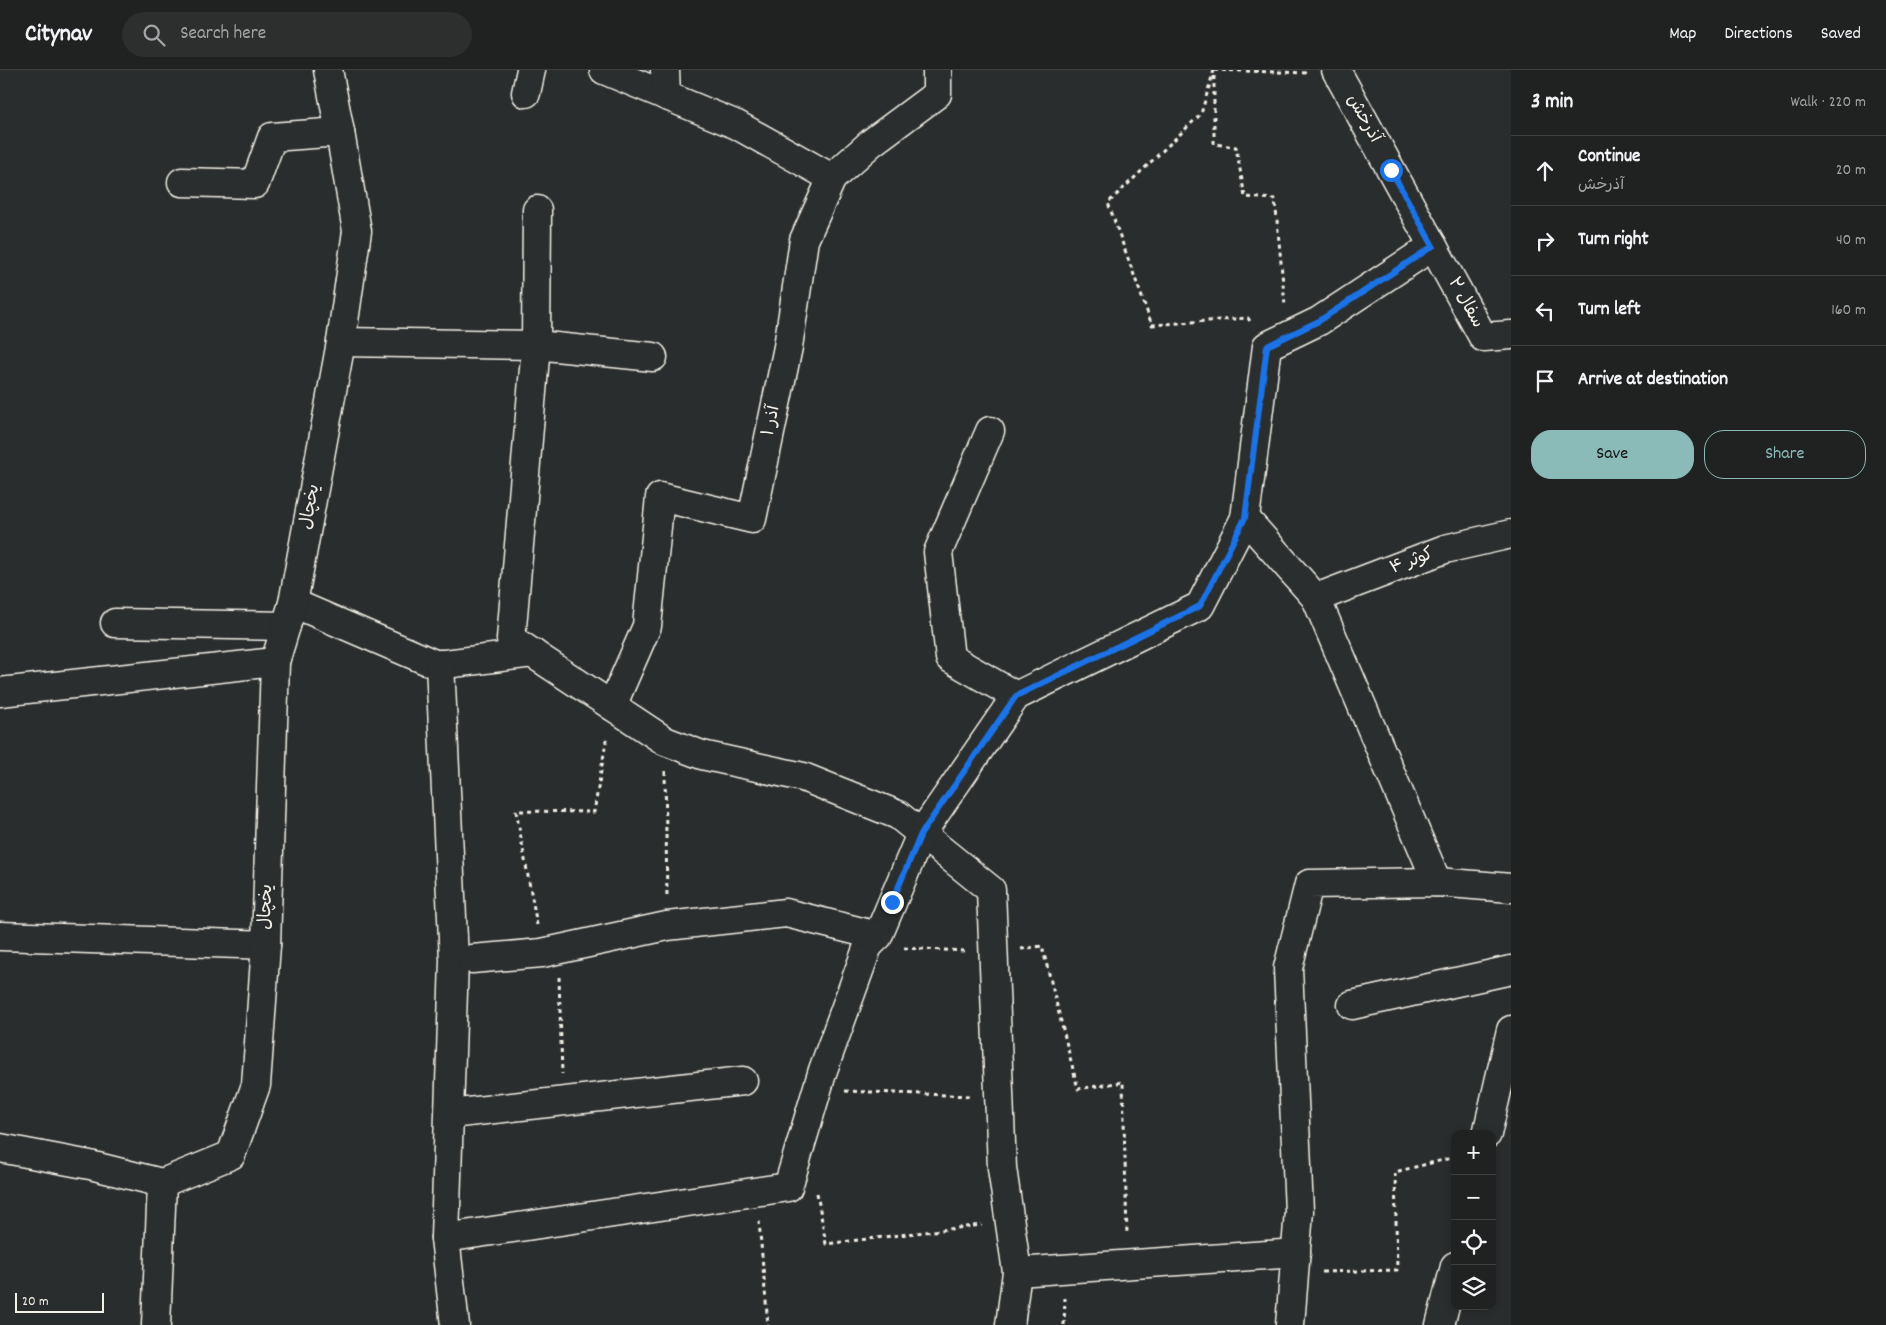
<!DOCTYPE html>
<html lang="en">
<head>
<meta charset="utf-8">
<style>
	body { margin:0; font-family:Dekko,"Playpen Sans Arabic",sans-serif; background:#2d2f2f; color:#f1f3f6 }
	.controls { position:absolute; right:15px; bottom:15px; display:grid; overflow:hidden; border-radius:10px; box-shadow:0 2px 8px #0003 }
	.controls button { width:45px; height:45px; display:grid; place-items:center; padding:0; border:0; border-bottom:1px solid #3d3f40; background:#202222; color:#f1f3f6; font:25px sans-serif }
	.scale { position:absolute; left:15px; bottom:12px; width:89px; box-sizing:border-box; padding-left:5px; border:2px solid #f4f1e8; border-top:0; font-size:14px; line-height:18px; white-space:nowrap; color:#f4f1e8; -webkit-text-stroke:4px #2a2d2e; paint-order:stroke }
	.stop { position:absolute; width:15px; height:15px; margin:-11px; border:4px solid #1a73e8; border-radius:50%; background:#fff }
	.stop.end { background:#1a73e8; border-color:#fff; box-shadow:0 1px 5px #0008 }
	.list { margin:0; padding:0; list-style:none }
	h2 { display:flex; justify-content:space-between; align-items:center; height:65px; margin:0; padding:0 20px; font-size:21px }
	h2 small { font-size:16px; font-weight:400; color:#a2a4a5 }
	.list li { display:grid; grid-template-columns:32px 1fr auto; gap:15px; align-items:center; box-sizing:border-box; height:70px; padding:0 20px; border-top:1px solid #3d3f40 }
	.list b { display:block; font-size:19px; white-space:nowrap }
	.list p { margin:0; font-size:16px; white-space:nowrap; color:#a2a4a5 }
	.list em { font-size:16px; font-style:normal; color:#a2a4a5 }
	.actions { display:flex; gap:10px; padding:15px 20px }
	.actions a { flex:1; padding:11px 0; border:1px solid #8bbbb9; border-radius:20px; text-align:center; font-size:18px; color:#8bbbb9 }
	.actions .main { background:#8bbbb9; color:#111 }
	.icon { flex:none; width:28px; height:28px; fill:none; stroke:currentColor; stroke-width:2; stroke-linecap:round; stroke-linejoin:round }
	.map { position:relative; flex:none; width:1511px; height:1255px; overflow:hidden }
	header { display:flex; align-items:center; gap:30px; box-sizing:border-box; height:70px; padding:0 25px; background:#202222; border-bottom:1px solid #3d3f40 }
	header strong { font-size:24px }
	nav { display:flex; gap:28px; margin-inline-start:auto; font-size:18px }
	.search { width:350px; height:45px; background:#2d2f2f; display:flex; align-items:center; gap:12px; box-sizing:border-box; padding:0 18px; border-radius:28px; color:#a2a4a5; font-size:19px }
	main { display:flex }
	aside { flex:1; background:#202222 }
	.map>svg:first-child { display:block }
	.lines { fill:none; stroke-linecap:round; stroke-linejoin:round }
	.minor-casing { stroke:#f4f1e8; stroke-width:31 }
	.path { stroke:#f4f1e8; stroke-width:3; stroke-dasharray:4 4; stroke-linecap:butt }
	.minor { stroke:#2a2d2e; stroke-width:28 }
	.route { stroke:#1a73e8; stroke-width:6 }
	.labels { text-anchor:middle; dominant-baseline:central; stroke-width:4; stroke-linejoin:round; paint-order:stroke }
	.street-label { font-size:18px; fill:#f4f1e8; stroke:#2a2d2e }
</style>
</head>
<body>
<header>
<strong>Citynav</strong>
<div class="search"><svg class="icon" aria-label="search" viewBox="0 0 24 24"><circle cx="10" cy="10" r="6"/><path d="M15 15l6 6"/></svg>Search here</div>
<nav><a>Map</a><a>Directions</a><a>Saved</a></nav>
</header>
<main>
<div class="map">
<svg width="1511" height="1255" viewBox="0 0 1511 1255">
	<rect width="100%" height="100%" fill="#2a2d2e"/>
	<filter id="ink" filterUnits="userSpaceOnUse"><feTurbulence type="fractalNoise" baseFrequency=".02" numOctaves="2"/><feDisplacementMap in="SourceGraphic" scale="10" xChannelSelector="R" yChannelSelector="G"/><feConvolveMatrix kernelMatrix="1 2 1 2 8 2 1 2 1" color-interpolation-filters="sRGB"/></filter>
	<g filter="url(#ink)">
		<g class="lines">
			<defs>
				<g id="minor">
					<polyline points="604,0 737,55 832,108"/>
					<polyline points="665,0 666,26"/>
					<polyline points="1336,0 1483,267 1511,265"/>
					<polyline points="526,23 531,0"/>
					<polyline points="182,112 255,114 272,67 340,62"/>
					<polyline points="537,140 536,275 511,569 665,671 702,685 803,707 898,745 991,820 1002,1098 1017,1202 1010,1255"/>
					<polyline points="1433,176 1319,251 1267,276 1245,448 1316,528 1437,812"/>
					<polyline points="341,272 536,275 653,287"/>
					<polyline points="990,361 938,482 950,588 1016,626"/>
					<polyline points="1316,528 1445,479 1511,464"/>
					<polyline points="293,533 437,595 533,583"/>
					<polyline points="115,553 286,556"/>
					<polyline points="440,594 454,890 445,1168 788,1117 823,1000 868,876 878,866 921,764 1016,626 1200,536 1245,448"/>
					<polyline points="0,622 275,592"/>
					<polyline points="612,636 647,556 660,427 752,449 788,277 804,170 832,108 871,73 937,24 937,0"/>
					<polyline points="0,866 266,875 275,592 293,533 341,272 357,161 340,62 328,0"/>
					<polyline points="472,889 542,883 667,856 786,843 878,866"/>
					<polyline points="1352,935 1511,900"/>
					<polyline points="450,1044 743,1011"/>
					<polyline points="1487,1064 1511,960"/>
					<polyline points="0,1078 90,1095 162,1113 231,1085 256,1015 266,875"/>
					<polyline points="445,1168 455,1255"/>
					<polyline points="1017,1202 1296,1183"/>
					<polyline points="156,1255 162,1113"/>
					<polyline points="1290,1255 1299,1141 1288,898 1309,814 1437,812 1511,818"/>
					<polyline points="1440,1255 1455,1196"/>
				</g>
			</defs>
			<use href="#minor" class="minor-casing"/>
			<g class="path">
				<polyline points="1214,0 1201,44 1108,133 1152,255 1248,248 1251,253"/>
				<polyline points="1214,0 1309,3"/>
				<polyline points="1214,6 1214,74 1236,77 1245,127 1275,129 1285,235"/>
				<polyline points="665,701 667,827"/>
				<polyline points="537,855 516,741 594,742 607,666"/>
				<polyline points="904,878 965,881"/>
				<polyline points="1021,879 1042,876 1078,1019 1123,1012 1127,1165"/>
				<polyline points="559,907 562,1004"/>
				<polyline points="845,1021 972,1026"/>
				<polyline points="817,1123 826,1174 982,1155"/>
				<polyline points="759,1151 768,1255"/>
				<polyline points="1322,1202 1397,1200 1395,1102 1455,1087"/>
				<polyline points="1064,1255 1065,1228"/>
			</g>
			<use href="#minor" class="minor"/>
		</g>
	</g>
	<g class="lines" filter="url(#ink)">
		<polyline class="route" points="892,832 921,764 1016,626 1200,536 1245,448 1267,276 1319,251 1433,176 1391,100"/>
	</g>
	<g class="labels">
		<g class="street-label">
			<text transform="translate(1363 49) rotate(61)">آذرخش</text>
			<text transform="translate(1465 233) rotate(61)">سفال ۲</text>
			<text transform="translate(772 351) rotate(-78)">آذر ۱</text>
			<text transform="translate(311 437) rotate(-80)">یخچال</text>
			<text transform="translate(1412 492) rotate(-21)">کوثر ۴</text>
			<text transform="translate(267 837) rotate(-88)">یخچال</text>
		</g>
	</g>
</svg>
<div class="controls">
<button>+</button>
<button>−</button>
<button><svg class="icon" aria-label="locate" viewBox="0 0 24 24"><circle cx="12" cy="12" r="6"/><path d="M12 2v4M12 18v4M2 12h4M18 12h4"/></svg></button>
<button><svg class="icon" aria-label="layers" viewBox="0 0 24 24"><path d="M12 4l9 5-9 5-9-5zM3 14l9 5 9-5"/></svg></button>
</div>
<div class="scale">20 m</div>
<div class="stop" style="left:1391px;top:100px"></div>
<div class="stop end" style="left:892px;top:832px"></div>
</div>
<aside>
<h2>3 min<small>Walk · 220 m</small></h2>
<ul class="list">
<li><svg class="icon" aria-label="ahead" viewBox="0 0 24 24"><path d="M12 20V5M6 11l6-6 6 6"/></svg><div><b>Continue</b><p>آذرخش</p></div><em>20 m</em></li>
<li><svg class="icon" aria-label="right" viewBox="0 0 24 24"><path d="M7 20v-9h11M14 6l5 5-5 5"/></svg><div><b>Turn right</b></div><em>40 m</em></li>
<li><svg class="icon" aria-label="left" viewBox="0 0 24 24"><path d="M17 20v-9H6M10 6l-5 5 5 5"/></svg><div><b>Turn left</b></div><em>160 m</em></li>
<li><svg class="icon" aria-label="arrive" viewBox="0 0 24 24"><path d="M6 21V4h12l-3 4 3 4H6"/></svg><div><b>Arrive at destination</b></div></li>
</ul>
<div class="actions"><a class="main">Save</a><a>Share</a></div>
</aside>
</main>
</body>
</html>
